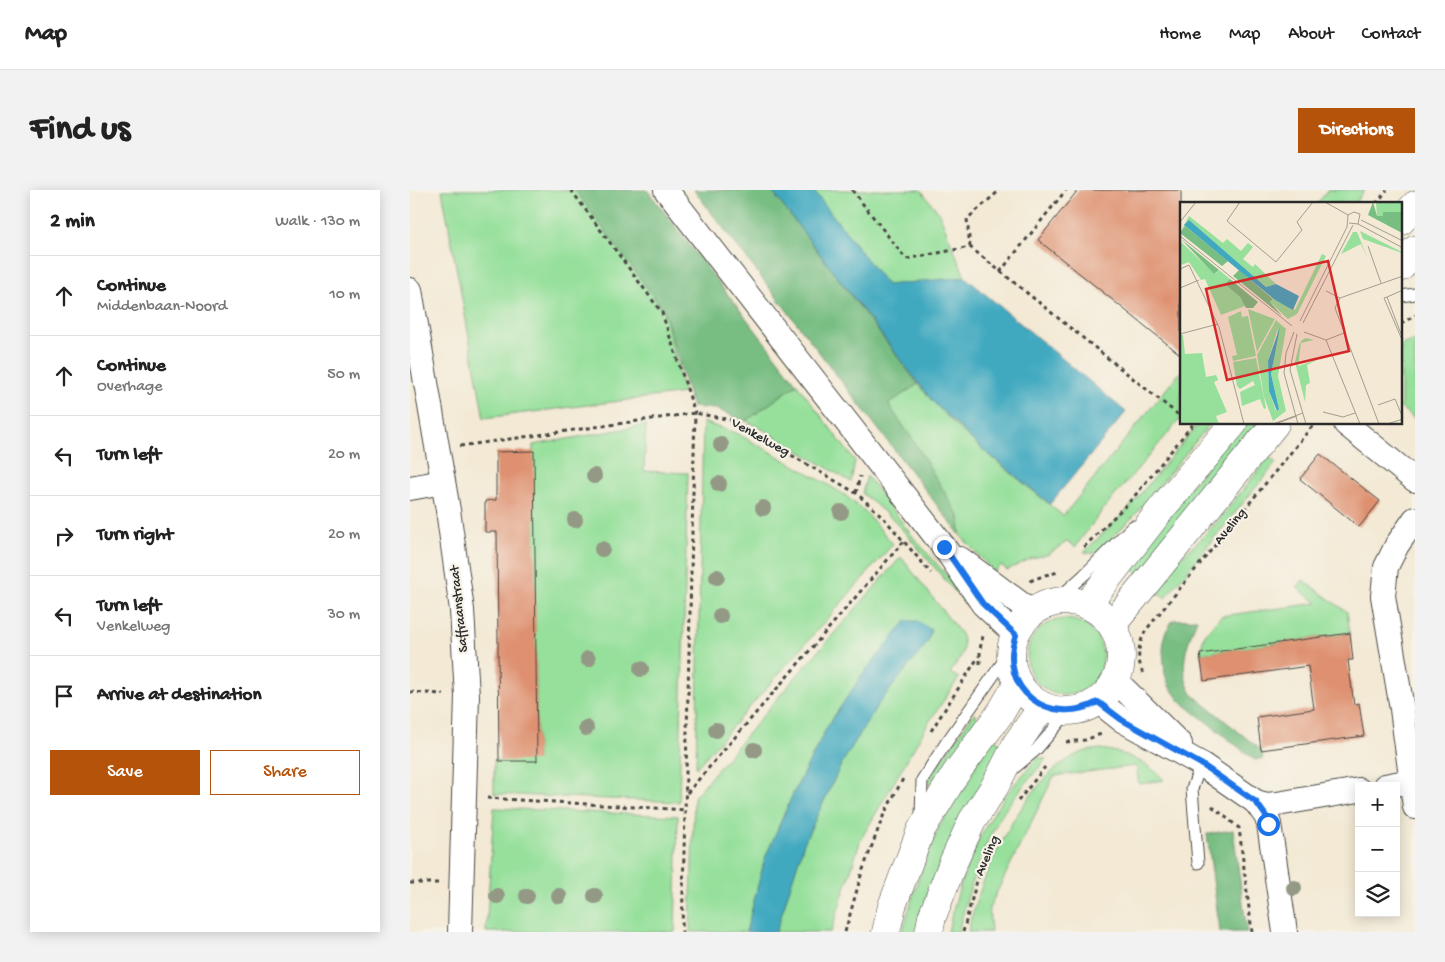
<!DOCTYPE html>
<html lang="en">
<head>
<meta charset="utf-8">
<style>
	body { margin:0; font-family:"Gochi Hand",sans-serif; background:#f2f2f2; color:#222 }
	.controls { position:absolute; right:15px; bottom:15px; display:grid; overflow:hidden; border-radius:0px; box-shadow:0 2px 12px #0003 }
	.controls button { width:45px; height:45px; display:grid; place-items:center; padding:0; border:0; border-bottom:1px solid #e0e0e0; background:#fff; color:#222; font:25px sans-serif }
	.stop { position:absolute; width:15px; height:15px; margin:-11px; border:4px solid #1a73e8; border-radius:50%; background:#fff }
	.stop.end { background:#1a73e8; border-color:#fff; box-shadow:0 1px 5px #0008 }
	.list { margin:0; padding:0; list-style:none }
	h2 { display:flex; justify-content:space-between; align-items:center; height:65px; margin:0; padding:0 20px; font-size:21px }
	h2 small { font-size:16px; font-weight:400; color:#767676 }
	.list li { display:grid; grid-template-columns:32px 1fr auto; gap:15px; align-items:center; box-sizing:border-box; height:80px; padding:0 20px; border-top:1px solid #e0e0e0 }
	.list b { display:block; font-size:19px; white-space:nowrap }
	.list p { margin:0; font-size:16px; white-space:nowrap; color:#767676 }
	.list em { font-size:16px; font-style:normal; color:#767676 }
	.actions { display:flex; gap:10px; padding:15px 20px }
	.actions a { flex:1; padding:11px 0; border:1px solid #b45309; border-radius:0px; text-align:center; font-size:18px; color:#b45309 }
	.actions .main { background:#b45309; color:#fff }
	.icon { flex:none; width:28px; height:28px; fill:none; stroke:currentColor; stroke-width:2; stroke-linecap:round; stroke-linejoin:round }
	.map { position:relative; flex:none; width:1005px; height:742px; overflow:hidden; border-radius:0px }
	header { display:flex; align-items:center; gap:30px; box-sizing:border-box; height:70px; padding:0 25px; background:#fff; border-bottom:1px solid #e0e0e0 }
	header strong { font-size:24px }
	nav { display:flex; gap:28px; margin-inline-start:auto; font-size:18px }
	.intro { display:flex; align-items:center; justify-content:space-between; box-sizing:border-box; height:120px; padding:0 30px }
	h1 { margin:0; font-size:35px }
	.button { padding:12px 22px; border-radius:0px; background:#b45309; color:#fff; font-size:18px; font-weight:700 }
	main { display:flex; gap:30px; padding:0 30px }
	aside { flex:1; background:#fff; border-radius:0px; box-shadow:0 2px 12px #0003 }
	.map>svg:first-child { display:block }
	.green { fill:#96e09b; stroke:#608663 }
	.forest { fill:#78be83; stroke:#527457 }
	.water { fill:#40a9c0; stroke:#366a76 }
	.building { fill:#de9070 }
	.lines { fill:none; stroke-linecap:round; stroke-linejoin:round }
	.lane-casing { stroke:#494844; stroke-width:13 }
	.street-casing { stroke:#494844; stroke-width:26 }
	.secondary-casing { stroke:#494844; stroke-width:29 }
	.path { stroke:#494844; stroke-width:3; stroke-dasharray:4 4; stroke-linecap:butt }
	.lane { stroke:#fff; stroke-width:11 }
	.street { stroke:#fff; stroke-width:24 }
	.secondary { stroke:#fff; stroke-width:28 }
	.tree { fill:#949986 }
	.route { stroke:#1a73e8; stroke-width:6 }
	.labels { text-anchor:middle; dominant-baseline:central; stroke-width:4.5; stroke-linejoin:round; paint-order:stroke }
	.street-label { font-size:14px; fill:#2b2b2b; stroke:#f7f3e8 }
	.inset-road { fill:none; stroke:#a39d90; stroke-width:1 }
	.view { fill:#d62828; fill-opacity:0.15; stroke:#d62828; stroke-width:2.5 }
	.inset-edge { fill:none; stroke:#2b2b2b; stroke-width:2.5 }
</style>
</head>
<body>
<header>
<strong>Map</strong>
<nav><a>Home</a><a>Map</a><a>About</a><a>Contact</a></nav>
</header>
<div class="intro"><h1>Find us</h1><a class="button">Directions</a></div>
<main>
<aside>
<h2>2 min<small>Walk · 130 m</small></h2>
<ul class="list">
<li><svg class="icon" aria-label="ahead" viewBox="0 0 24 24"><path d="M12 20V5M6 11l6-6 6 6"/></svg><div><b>Continue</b><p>Middenbaan-Noord</p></div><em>10 m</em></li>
<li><svg class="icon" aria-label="ahead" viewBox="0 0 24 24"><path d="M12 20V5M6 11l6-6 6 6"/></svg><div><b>Continue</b><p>Overhage</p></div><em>50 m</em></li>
<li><svg class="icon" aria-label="left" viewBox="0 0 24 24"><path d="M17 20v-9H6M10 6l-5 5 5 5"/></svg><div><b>Turn left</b></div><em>20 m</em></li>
<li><svg class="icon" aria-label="right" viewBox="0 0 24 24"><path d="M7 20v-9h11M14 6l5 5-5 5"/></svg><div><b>Turn right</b></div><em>20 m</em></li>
<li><svg class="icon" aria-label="left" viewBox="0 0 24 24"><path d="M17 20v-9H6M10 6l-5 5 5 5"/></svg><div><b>Turn left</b><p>Venkelweg</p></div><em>30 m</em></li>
<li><svg class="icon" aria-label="arrive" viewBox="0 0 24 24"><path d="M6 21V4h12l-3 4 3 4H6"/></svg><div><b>Arrive at destination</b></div></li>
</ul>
<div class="actions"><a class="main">Save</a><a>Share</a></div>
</aside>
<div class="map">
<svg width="1005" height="742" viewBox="0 0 1005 742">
	<rect width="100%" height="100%" fill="#f7f3e8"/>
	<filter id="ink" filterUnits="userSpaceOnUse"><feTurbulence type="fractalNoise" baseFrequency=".02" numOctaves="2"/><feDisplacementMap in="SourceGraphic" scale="10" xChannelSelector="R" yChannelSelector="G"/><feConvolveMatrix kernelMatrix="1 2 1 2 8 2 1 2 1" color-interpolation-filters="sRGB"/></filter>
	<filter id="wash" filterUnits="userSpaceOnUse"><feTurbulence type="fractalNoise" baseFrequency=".0096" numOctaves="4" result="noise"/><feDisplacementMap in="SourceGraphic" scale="20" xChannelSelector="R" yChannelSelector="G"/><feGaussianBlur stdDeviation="1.12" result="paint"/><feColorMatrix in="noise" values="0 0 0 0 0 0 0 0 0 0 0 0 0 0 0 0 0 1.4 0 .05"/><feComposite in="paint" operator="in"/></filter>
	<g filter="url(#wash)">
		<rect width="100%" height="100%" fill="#f3e9d4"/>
		<g class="green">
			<polygon points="32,0 167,0 254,121 274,203 74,228"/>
			<polygon points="403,0 511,0 529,23 555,87 477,95"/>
			<polygon points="918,0 955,0 944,14 907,14"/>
			<polygon points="1002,151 1005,152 1005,229 991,218 991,155"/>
			<path d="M771 181V228L695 317 665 357 658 351 637 365 622 368 597 380 591 375 584 382 550 345 549 326 478 214 508 194C548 245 604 284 653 326Z"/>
			<polygon points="387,194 445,271 441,292 356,241 336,231"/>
			<polygon points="293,232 328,244 400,284 435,305 458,325 483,354 286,578"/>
			<polygon points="788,234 800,234 725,325 685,364 674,362 719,318"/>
			<polygon points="831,234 854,234 731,386 717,375"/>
			<polygon points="236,235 234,281 278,283 269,612 84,604 84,570 127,570 123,255"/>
			<polygon points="859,267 866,273 755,408 742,398 760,377 790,350 807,332"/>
			<polygon points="457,286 504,348 561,413 557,416 486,332 452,303"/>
			<path d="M491 367 551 444C558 461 549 469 540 483L549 488 519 532 451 649 421 742H366L394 653 432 573 467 516 452 485 417 537 382 606 355 668 336 742H280L284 607 384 489Z"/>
			<polygon points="893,390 937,422 940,443 790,464 794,446 811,426 908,413 887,398"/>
			<circle cx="655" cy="467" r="38"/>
			<polygon points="564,523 572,533 551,561 518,596 517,592"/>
			<polygon points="582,547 596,557 510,742 492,742 509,687 529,637"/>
			<path d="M690 559C712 561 739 573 754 590L729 594 726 576 644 586 579 718 581 742H558C570 686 613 590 668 564 674 561 683 560 690 559Z"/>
			<path d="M628 567 636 569C622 587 605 604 593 623 570 660 559 701 548 742H538C547 698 564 652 589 615 600 598 615 583 628 567Z"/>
			<polygon points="84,618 268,626 265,742 76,742"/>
		</g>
		<g class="forest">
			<polygon points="165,0 237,0 387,194 336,231 306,219 282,217 254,121"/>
			<polygon points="284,0 361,0 508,194 478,214 503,250 549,326 550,345"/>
			<path d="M787 429C777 454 767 479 782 504L851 560 853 568 845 570 770 511 759 496 755 484 753 460 755 443 763 430Z"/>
			<polygon points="823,640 837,742 810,742 797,644"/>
		</g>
		<g class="water">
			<polygon points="361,0 403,0 477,95 555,87 716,222 640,314 569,256 523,212"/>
			<polygon points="496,431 508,431 521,440 518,452 467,516 432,573 394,653 366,742 336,742 355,668 382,606 417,537 452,485"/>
		</g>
		<g id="blocks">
			<g class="building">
				<polygon points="668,0 771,0 771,165 628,50"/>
				<polygon points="124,261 127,571 89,571 87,342 75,342 75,311 86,310 86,262"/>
				<polygon points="910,264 970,311 949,337 890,289"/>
				<polygon points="940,443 943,470 938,470 944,515 949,513 954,546 851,560 847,527 904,519 898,476 794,491 790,464"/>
			</g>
		</g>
	</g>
	<g filter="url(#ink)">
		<use href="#blocks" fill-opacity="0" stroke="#494844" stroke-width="1"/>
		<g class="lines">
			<defs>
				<g id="lane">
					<polyline points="991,106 1005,104"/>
					<polyline points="643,413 674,385 723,336"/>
					<polyline points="603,579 626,560 659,521"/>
					<polyline points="511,627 512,590 534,556 602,459"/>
					<polyline points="788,673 782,599 791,574"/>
				</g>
				<g id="street">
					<polyline points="256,0 534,357 573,414 606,445"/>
					<polyline points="0,100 38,320 52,420 57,506 50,742"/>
					<polyline points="936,234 1005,290"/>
					<polyline points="0,298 33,292"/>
					<polyline points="1005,329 987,355 976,377 973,406 992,519 1005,617"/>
					<polyline points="550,369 623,423"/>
					<polyline points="706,491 770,554"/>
					<polyline points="688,511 712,530 791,574 846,612 856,615 867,614 949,600"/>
					<polyline points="975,596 1001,591"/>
					<polyline points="846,612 856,626 859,634 875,742"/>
				</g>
				<g id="secondary">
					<polyline points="991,31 1005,15"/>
					<polyline points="991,77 1005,60"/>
					<circle cx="656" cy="466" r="55"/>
					<polyline points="677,415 752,318 823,234"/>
					<polyline points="702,435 865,234"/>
					<polyline points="476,742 482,716 511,640 546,583 591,522 608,493"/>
					<polyline points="519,742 522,727 542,675 562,631 585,596 607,553 633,516"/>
				</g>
			</defs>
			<use href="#lane" class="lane-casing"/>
			<use href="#street" class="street-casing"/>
			<use href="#secondary" class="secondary-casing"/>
			<g class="path">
				<polyline points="161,0 252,123 285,223 272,742"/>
				<polyline points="442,0 496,69 560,57 771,227"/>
				<polyline points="966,14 977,0"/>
				<polyline points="560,57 557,29 590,0"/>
				<polyline points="590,82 656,0"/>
				<polyline points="991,134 1005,125"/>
				<polyline points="50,256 285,223 321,230 446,303 472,326 521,383"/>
				<polyline points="446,303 450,286"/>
				<polyline points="674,357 723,308 783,234"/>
				<polyline points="620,391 635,385 649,382"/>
				<polyline points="570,474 570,459 573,446"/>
				<path d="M733 483C726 467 728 455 736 440L904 234"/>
				<polyline points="0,502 34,504"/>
				<polyline points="521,541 569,466"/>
				<polyline points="656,552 675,550 691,544"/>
				<polyline points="277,603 493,352"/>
				<polyline points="77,608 276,620"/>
				<polyline points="608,611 635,577"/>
				<polyline points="802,616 829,638 842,742"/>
				<polyline points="0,693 29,693"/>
				<polyline points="435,742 452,682 474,624 494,587"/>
				<polyline points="553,742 566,694 578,664"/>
			</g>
			<use href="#lane" class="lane"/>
			<use href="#street" class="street"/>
			<use href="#secondary" class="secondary"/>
		</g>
		<g class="tree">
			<circle cx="311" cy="255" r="8"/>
			<circle cx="184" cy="286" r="8"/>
			<circle cx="309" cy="294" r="8"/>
			<circle cx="353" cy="318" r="8"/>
			<circle cx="431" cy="322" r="8"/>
			<circle cx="165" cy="330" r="8"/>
			<circle cx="192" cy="359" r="8"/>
			<circle cx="307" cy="387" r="8"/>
			<circle cx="310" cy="426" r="8"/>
			<circle cx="178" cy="469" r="8"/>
			<circle cx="231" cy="479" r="8"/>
			<circle cx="176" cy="538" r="8"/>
			<circle cx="306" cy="540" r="8"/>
			<circle cx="344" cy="560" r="8"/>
			<circle cx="884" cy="698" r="8"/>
			<circle cx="87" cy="706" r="8"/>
			<circle cx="117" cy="706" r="8"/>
			<circle cx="149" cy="706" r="8"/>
			<circle cx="185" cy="706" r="8"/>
		</g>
	</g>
	<g class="lines" filter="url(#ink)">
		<path class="route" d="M534 357 573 414 606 445C587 499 639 538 688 512L712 530 791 574 846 612 856 626 858 634"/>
	</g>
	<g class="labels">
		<g class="street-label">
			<text transform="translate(350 248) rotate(29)">Venkelweg</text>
			<text transform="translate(821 337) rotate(-51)">Aveling</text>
			<text transform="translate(50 419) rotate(-96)">Saffraanstraat</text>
			<text transform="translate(578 666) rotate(-67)">Aveling</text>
		</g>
	</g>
	<g transform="translate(770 12)">
		<rect width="222" height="222" fill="#f3e9d4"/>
		<path d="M196 0H222V10H204L203 14H197ZM9 14 43 41 47 37 61 49 68 41 73 45 63 57 73 65 75 62 96 82 86 85 9 18 0 31ZM180 29 222 50V51L183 37ZM173 30H177L188 57 181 42 161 52ZM0 39 35 72 39 68 50 77 46 82 60 95 65 104 41 113 25 77 21 78 9 60 1 63ZM142 52 146 54 117 112 108 117 90 100 93 97 115 108ZM68 107 95 117 77 150ZM61 109 62 115 68 114 76 154 53 159 52 154 57 153 48 115ZM96 118 106 127 98 174 106 209 93 219 84 195 77 153ZM98 126 91 172 99 207 96 209 89 189 88 159ZM0 133H3L5 152 22 151 26 175 36 173 38 178 34 180 47 210 36 214 39 222H2ZM126 136 134 138 121 141 118 164 139 157 127 163 130 181 126 183 125 200 115 160 119 143 122 138ZM76 156 86 206 84 207 80 197 62 204 60 190 75 183 73 179 60 187 57 184 53 160Z" fill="#96e09b" fill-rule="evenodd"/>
		<path d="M193 0 197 14H203V10H222V31L188 13ZM5 24 48 59 42 64 0 31ZM1 37 39 68 34 72ZM59 68 93 97 90 100 102 114 53 74ZM50 77 78 100 73 106H66L60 95 45 82Z" fill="#78be83"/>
		<path d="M9 18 86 85 96 82 119 94 113 108 95 98 4 23ZM100 125 91 172 99 207 97 209 89 189 88 159Z" fill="#40a9c0"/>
		<path class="inset-road" d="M60 0 47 19 96 60 122 28 117 20 133 0M145 0 168 13M181 18 223 39M0 20 16 0M178 22 223 46M0 34 112 124M188 44 201 81M0 67 9 63 39 125 64 222M0 86 19 78M146 89 160 96M207 95 204 96 223 140M207 95 223 137M207 95 223 88M120 119 167 25 168 13 174 10 180 12 178 22 169 21M123 121 173 23M114 130 106 151 104 171 118 222M124 130 146 138 164 131M0 132 38 122M117 132 110 168 126 222M146 138 180 222M198 203 215 197 223 216M143 210 163 215 175 211M98 221 117 214M93 222 123 211M199 222 155 106 160 96 223 74M207 222 223 217"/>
		<path class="view" d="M148 59 169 149 47 178 26 87Z"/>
		<rect width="222" height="222" class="inset-edge"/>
	</g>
</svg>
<div class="controls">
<button>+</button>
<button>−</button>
<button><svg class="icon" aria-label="layers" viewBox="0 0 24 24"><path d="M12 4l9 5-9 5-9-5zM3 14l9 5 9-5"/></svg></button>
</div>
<div class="stop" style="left:858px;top:634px"></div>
<div class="stop end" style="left:534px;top:357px"></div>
</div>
</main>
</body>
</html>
